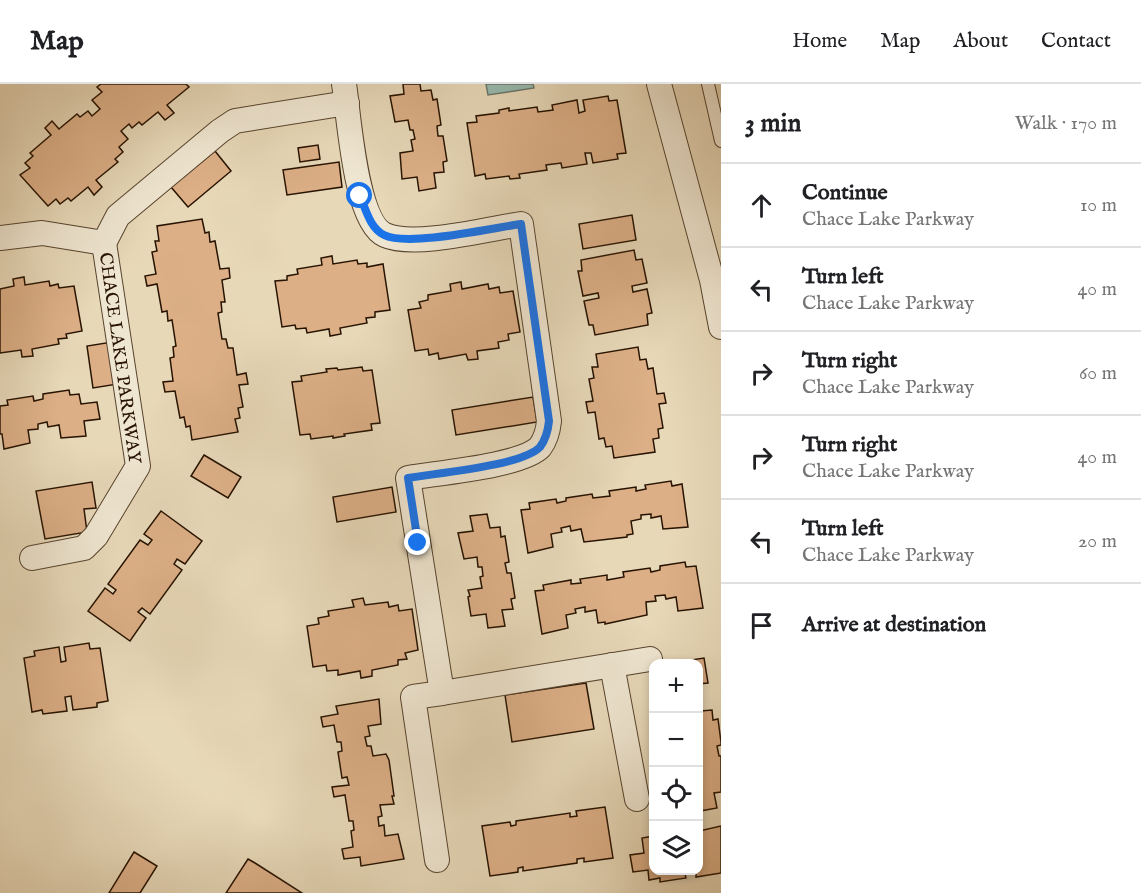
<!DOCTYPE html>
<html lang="en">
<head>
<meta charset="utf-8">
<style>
	body { margin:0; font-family:"IM FELL English",serif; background:#f6f6f6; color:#202124 }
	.controls { position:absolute; right:18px; bottom:18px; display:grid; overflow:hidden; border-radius:12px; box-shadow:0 3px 9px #0003 }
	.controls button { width:54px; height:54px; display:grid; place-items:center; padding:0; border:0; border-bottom:2px solid #e0e0e0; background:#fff; color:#202124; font:30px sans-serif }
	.stop { position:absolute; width:18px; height:18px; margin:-14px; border:4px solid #1a73e8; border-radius:50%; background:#fff }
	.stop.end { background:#1a73e8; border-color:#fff; box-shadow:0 2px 6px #0008 }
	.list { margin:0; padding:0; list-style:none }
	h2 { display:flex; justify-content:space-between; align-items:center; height:78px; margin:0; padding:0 24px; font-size:26px }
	h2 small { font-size:20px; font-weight:400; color:#757577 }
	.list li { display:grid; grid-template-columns:39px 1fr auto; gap:18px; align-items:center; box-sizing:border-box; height:84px; padding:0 24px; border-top:2px solid #e0e0e0 }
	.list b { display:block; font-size:22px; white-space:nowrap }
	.list p { margin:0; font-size:20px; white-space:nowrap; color:#757577 }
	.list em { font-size:20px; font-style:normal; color:#757577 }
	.icon { flex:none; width:33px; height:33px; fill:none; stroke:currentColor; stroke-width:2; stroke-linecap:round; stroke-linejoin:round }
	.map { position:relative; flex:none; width:721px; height:809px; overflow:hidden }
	header { display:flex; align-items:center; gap:36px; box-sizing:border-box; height:84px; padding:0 30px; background:#fff; border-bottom:2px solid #e0e0e0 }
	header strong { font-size:28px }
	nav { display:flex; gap:33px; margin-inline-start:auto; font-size:21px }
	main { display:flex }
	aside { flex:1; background:#fff }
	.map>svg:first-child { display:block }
	.water { fill:#97bab0; stroke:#6a776a; stroke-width:1.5 }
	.building { fill:#dcaf87; stroke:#271300; stroke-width:1.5 }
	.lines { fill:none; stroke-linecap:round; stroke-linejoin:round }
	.lane-casing { stroke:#57442e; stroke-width:14 }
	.street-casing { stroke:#57442e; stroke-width:26 }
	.lane { stroke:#efe6d1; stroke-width:12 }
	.street { stroke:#efe6d1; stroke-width:24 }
	.route { stroke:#1a73e8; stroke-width:8 }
	.labels { text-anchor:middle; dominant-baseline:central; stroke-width:5; stroke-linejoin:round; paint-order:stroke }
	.street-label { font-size:18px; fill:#271300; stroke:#efe6d1 }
</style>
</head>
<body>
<header>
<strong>Map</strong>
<nav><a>Home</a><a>Map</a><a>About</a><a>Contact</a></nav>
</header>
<main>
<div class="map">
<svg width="721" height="809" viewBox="0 0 721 809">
	<rect width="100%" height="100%" fill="#e7d8b8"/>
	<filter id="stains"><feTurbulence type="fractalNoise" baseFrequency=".00333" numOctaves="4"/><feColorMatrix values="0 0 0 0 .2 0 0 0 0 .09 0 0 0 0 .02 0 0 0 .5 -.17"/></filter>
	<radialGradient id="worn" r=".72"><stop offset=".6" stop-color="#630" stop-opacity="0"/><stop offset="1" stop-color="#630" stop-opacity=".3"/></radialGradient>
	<polygon class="water" points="486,0 533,0 534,4 488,11"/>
	<g class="building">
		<polygon points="101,0 186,0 189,3 167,21 174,29 165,36 158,28 142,41 139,38 132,44 129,40 121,47 128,55 119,63 123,68 115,75 118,78 96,96 102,103 94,111 88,103 71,117 68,114 60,120 56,115 48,122 20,91 30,84 25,79 33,72 30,69 51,51 45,44 52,37 59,45 77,30 80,33 88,27 92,32 100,25 92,16 102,8 97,3"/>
		<polygon points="403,0 420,0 421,7 431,6 433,16 437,15 441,41 437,42 438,52 443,52 447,77 443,78 444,88 434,89 436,104 419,107 417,93 402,95 400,69 413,67 411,56 415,55 413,46 410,46 408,36 395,38 390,12 404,10"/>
		<polygon points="608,12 609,17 617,16 626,69 617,70 618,75 593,79 591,69 585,69 587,80 562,84 561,79 546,81 547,86 519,90 520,94 510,95 509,92 486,95 485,90 475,92 467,39 477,38 476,32 499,29 499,26 509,24 509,27 537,23 538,28 553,26 552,21 577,16 579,29 585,27 583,16"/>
		<polygon points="318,61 320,75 300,78 298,64"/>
		<polygon points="215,67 231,87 188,123 171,103"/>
		<polygon points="339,78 342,103 287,111 283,86"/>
		<polygon points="632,131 636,156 583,165 579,140"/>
		<polygon points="202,135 205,149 209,148 210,158 215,157 220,185 229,184 230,194 222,196 225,218 221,218 222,228 218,229 222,255 226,255 228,264 233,264 237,291 246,289 248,300 239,301 243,323 238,324 240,334 235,335 238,348 192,356 190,342 186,343 184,333 180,334 175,307 165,308 163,298 173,297 170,274 174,273 173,263 176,262 172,236 168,237 167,227 162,228 157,200 147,202 145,192 156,190 152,168 157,167 155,157 159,157 157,142"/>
		<polygon points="634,166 636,176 642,175 647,199 632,202 633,208 647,205 652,229 647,230 648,241 595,251 593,241 589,241 584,217 599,214 598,209 583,212 578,187 582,187 581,176"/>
		<polygon points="332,172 333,180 357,176 358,180 367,179 367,183 383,180 390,226 375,228 375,233 366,234 367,239 340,244 341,250 330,252 329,245 307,249 306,244 296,245 295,241 282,243 275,197 287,196 287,192 298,190 297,185 322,181 321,174"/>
		<polygon points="24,193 25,201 49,197 50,202 58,200 59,204 74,202 82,247 66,250 67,254 58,255 59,260 32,265 33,272 22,273 21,266 0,269 0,205 14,202 13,195"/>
		<polygon points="461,198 462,205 488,200 489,205 499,203 500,209 513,207 520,248 508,250 509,256 498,258 499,264 477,267 478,275 468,276 466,270 439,275 438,269 429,271 428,265 415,267 408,226 421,224 419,218 428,216 428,211 451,207 450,200"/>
		<polygon points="112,258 118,300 93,304 87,262"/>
		<polygon points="638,263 640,276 646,275 648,285 653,284 657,310 664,309 666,319 659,320 663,344 658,345 659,354 653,355 655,368 614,374 612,362 606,363 604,354 599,355 595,328 588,329 586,318 593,317 589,295 594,294 592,283 598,283 596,270"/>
		<polygon points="362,283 363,287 372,286 380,339 371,340 372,346 344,350 345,352 333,354 333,352 311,355 310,350 300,351 292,298 302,297 301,292 327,288 326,285 337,284 338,286"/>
		<polygon points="69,306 70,311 79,310 81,320 97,318 100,335 84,337 86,352 61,354 59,341 48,343 47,338 38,340 38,345 28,346 30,359 4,365 2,350 0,350 0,322 8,321 7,316 33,312 34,317 43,315 43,310"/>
		<polygon points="533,313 537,338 456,351 452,326"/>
		<polygon points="204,371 241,393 228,414 191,392"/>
		<polygon points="671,397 672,402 682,400 688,443 663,445 661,432 651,434 651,430 641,431 641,435 631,437 633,450 627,451 627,453 584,458 581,445 571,447 570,442 561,444 562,448 551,450 553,463 528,469 521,426 530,425 529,419 556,415 557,419 566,417 566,414 592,410 593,414 610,412 609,407 636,403 636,407 646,405 645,401"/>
		<polygon points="92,398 96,424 84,425 87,448 45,455 36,407"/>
		<polygon points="392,403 396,428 337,438 333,413"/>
		<polygon points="161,427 202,457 185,480 177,475 174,480 182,486 150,530 142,524 138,528 146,534 130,557 88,527 105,504 113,510 116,506 108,500 140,456 148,461 152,456 144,450"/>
		<polygon points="487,430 490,444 500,443 501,453 505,452 509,478 505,479 507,489 511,489 515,514 511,515 513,525 502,526 505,542 488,544 486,530 471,532 468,513 470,512 468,506 482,504 480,493 483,492 482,483 478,483 477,473 464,475 458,449 473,447 470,432"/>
		<polygon points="685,478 686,483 696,482 703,524 678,527 676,513 666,515 665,511 655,512 656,517 646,518 647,531 605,540 605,538 598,539 596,526 585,528 585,523 575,525 576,529 566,531 568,544 542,550 535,507 544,506 543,501 571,496 571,500 581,499 580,495 607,491 607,496 624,493 623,488 650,484 651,488 660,486 660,482"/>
		<polygon points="363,514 365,521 388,518 389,523 398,521 399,527 412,525 418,566 405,569 407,575 398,576 398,581 372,586 372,592 361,594 360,587 338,591 338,586 327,587 326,581 313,583 307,542 319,540 318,534 329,532 328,527 354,523 352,516"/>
		<polygon points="89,559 90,565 100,564 108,617 97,619 97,623 73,626 71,612 65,613 67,627 43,630 42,626 32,628 24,574 35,572 34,567 59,563 61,578 66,577 64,563"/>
		<polygon points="704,574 708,599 698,600 698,580 665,580"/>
		<polygon points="586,599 594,645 512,658 505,611"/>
		<polygon points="698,613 701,627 712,626 713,636 718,635 721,658 721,661 717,662 719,672 721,672 721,708 714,709 717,724 700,727"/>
		<polygon points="379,615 381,640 368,642 370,652 365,653 367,662 371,662 373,672 386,670 389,676 394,712 392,712 394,720 380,721 382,732 378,733 379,742 384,741 385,752 398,750 404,775 361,782 360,773 344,775 342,765 353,763 351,747 354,746 353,737 349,737 345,711 334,713 332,703 349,701 347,693 342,694 338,668 342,667 341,658 337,658 334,641 323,643 321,633 338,630 336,622"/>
		<polygon points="605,723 613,774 584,778 584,774 577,775 577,779 523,787 523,783 518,784 518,788 490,792 482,742 510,738 511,742 516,741 516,737 570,729 570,733 577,732 576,727"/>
		<polygon points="721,742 721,789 696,793 696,789 685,790 686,794 660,798 660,794 649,796 648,786 633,788 630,771 644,769 642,754 654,752 654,786 698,786 698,760 701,760 699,747"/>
		<polygon points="134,768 157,782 140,809 109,809"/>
		<polygon points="248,775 255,779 302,809 226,809"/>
	</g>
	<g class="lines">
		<defs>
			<polyline id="lane" points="708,0 721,57"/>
			<g id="street">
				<path d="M344 0C349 31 355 138 385 151 414 164 488 145 521 140L549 337C548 347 546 355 540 363 522 382 436 389 408 394L442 609 650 575"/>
				<polyline points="659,0 712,196 721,243"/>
				<polyline points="0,154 42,149 104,159 118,132 220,47 235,37 347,19"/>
				<polyline points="32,474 84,464 96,452 138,382 104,159"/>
				<polyline points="612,581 637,715"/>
				<polyline points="437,776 413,613 442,609"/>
			</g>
		</defs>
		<use href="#lane" class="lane-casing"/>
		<use href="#street" class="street-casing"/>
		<use href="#lane" class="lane"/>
		<use href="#street" class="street"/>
	</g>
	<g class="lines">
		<path class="route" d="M360 112C366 126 370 144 384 151 408 163 492 144 521 140L549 337C548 347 546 355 540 363 522 382 436 389 408 394L418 459"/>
	</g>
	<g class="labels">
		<g class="street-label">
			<text transform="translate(119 274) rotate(82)">CHACE LAKE PARKWAY</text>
		</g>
	</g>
	<rect width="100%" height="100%" filter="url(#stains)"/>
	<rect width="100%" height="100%" fill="url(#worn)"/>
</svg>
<div class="controls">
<button>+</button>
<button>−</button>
<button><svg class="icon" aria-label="locate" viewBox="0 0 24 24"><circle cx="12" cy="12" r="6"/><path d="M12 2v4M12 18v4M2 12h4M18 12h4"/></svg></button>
<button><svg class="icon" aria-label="layers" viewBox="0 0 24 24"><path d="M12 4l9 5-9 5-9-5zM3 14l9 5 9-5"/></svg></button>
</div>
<div class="stop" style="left:360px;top:112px"></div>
<div class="stop end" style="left:418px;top:459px"></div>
</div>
<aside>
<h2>3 min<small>Walk · 170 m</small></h2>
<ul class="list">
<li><svg class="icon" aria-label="ahead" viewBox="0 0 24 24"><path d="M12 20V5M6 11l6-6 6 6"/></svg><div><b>Continue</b><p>Chace Lake Parkway</p></div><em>10 m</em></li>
<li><svg class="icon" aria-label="left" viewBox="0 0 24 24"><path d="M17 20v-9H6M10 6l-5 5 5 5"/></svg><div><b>Turn left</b><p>Chace Lake Parkway</p></div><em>40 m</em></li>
<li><svg class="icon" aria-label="right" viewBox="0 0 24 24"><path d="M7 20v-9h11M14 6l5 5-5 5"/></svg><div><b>Turn right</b><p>Chace Lake Parkway</p></div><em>60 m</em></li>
<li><svg class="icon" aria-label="right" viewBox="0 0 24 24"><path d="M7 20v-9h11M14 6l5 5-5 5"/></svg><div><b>Turn right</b><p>Chace Lake Parkway</p></div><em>40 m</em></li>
<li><svg class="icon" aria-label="left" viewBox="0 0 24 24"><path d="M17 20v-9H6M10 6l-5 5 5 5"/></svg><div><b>Turn left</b><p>Chace Lake Parkway</p></div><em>20 m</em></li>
<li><svg class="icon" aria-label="arrive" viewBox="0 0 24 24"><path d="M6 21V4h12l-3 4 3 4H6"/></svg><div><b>Arrive at destination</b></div></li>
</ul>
</aside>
</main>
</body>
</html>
